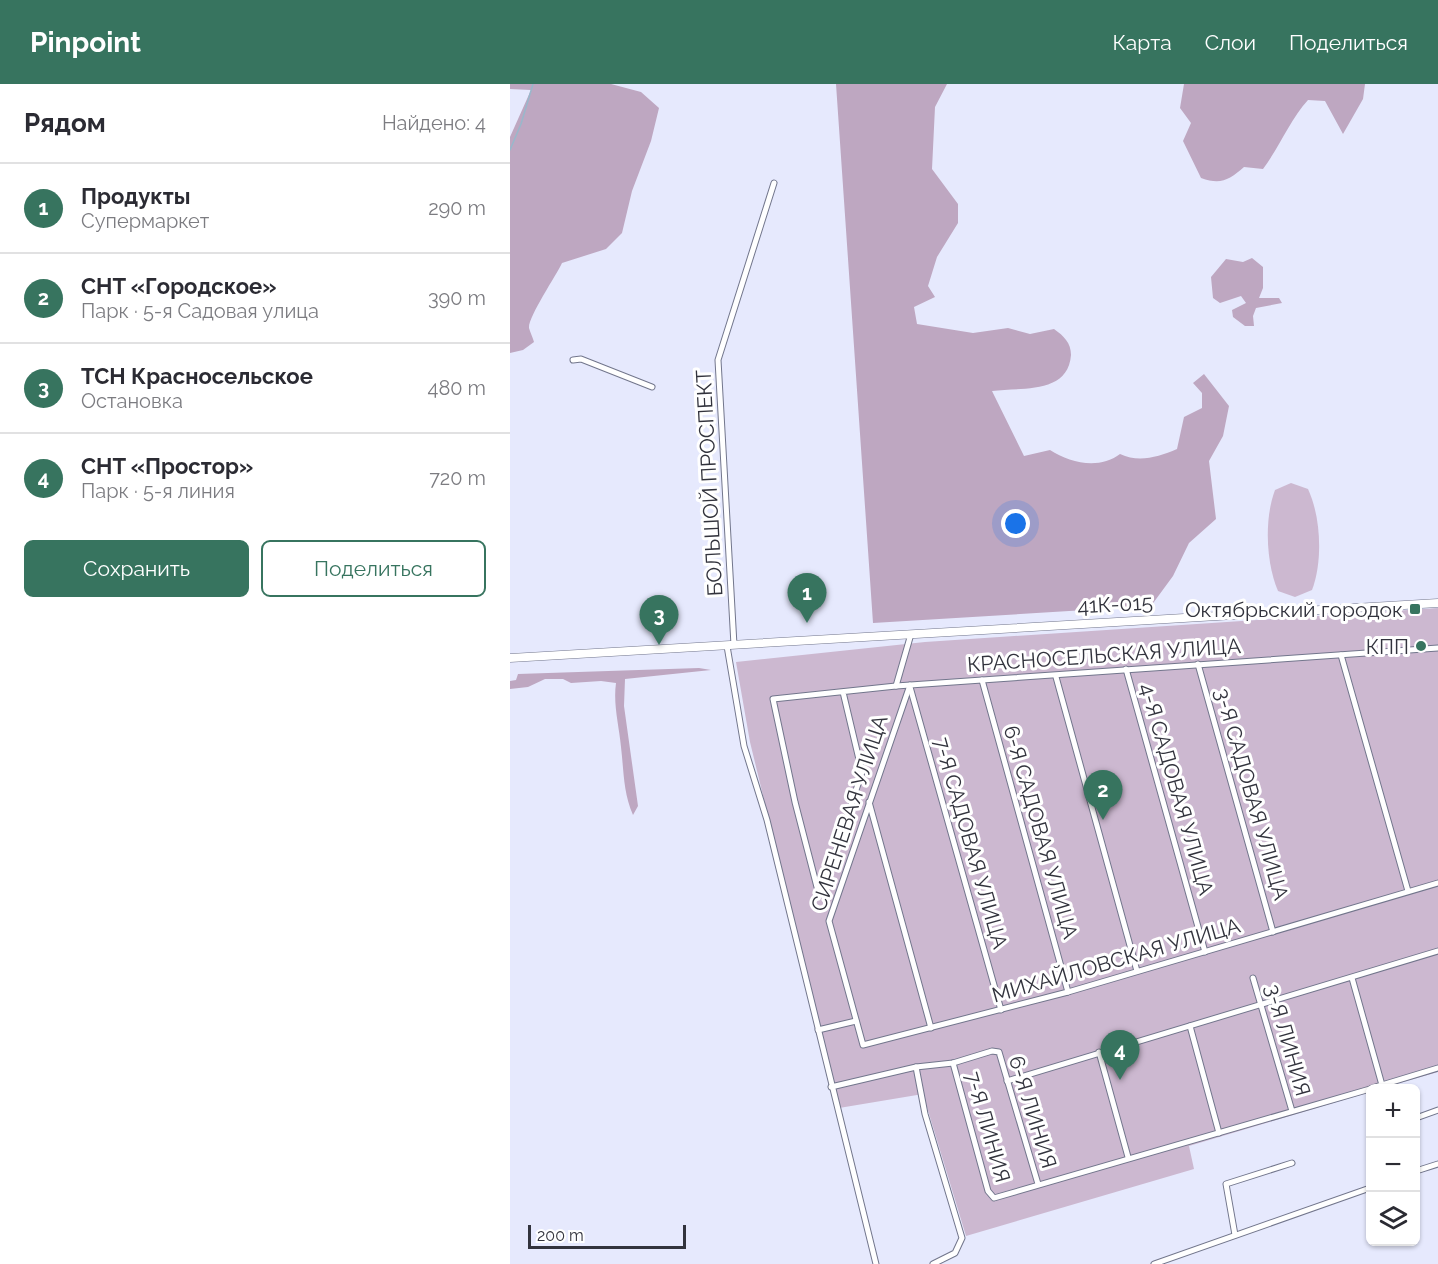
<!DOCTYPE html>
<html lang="ru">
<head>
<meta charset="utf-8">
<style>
	body { margin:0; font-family:Raleway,sans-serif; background:#f7f7f7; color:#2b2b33 }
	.controls { position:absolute; right:18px; bottom:18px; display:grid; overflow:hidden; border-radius:9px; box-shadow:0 2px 4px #0004 }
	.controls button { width:54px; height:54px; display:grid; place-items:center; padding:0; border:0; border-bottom:2px solid #e1e1e2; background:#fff; color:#2b2b33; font:30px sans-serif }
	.scale { position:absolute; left:18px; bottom:15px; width:158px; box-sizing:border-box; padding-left:6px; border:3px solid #32333d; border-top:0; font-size:16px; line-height:21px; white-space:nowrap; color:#32333d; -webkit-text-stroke:4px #fff; paint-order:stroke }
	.you { position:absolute; left:506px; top:440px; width:21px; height:21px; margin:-15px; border:4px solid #fff; border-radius:50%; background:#1a73e8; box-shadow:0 0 0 9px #1a73e833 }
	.badge { display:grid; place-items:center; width:39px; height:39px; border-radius:50%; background:#37745f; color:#fff; font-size:20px; font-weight:700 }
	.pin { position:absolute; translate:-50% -50px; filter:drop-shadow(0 2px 3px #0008) }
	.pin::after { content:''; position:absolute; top:32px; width:21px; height:18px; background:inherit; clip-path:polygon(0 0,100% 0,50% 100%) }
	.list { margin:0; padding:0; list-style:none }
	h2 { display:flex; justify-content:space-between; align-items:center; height:78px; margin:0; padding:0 24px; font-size:26px }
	h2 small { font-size:20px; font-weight:400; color:#7c7c81 }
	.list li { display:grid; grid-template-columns:39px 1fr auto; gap:18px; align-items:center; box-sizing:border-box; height:90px; padding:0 24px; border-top:2px solid #e1e1e2 }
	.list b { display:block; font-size:22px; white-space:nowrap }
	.list p { margin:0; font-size:20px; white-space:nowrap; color:#7c7c81 }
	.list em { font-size:20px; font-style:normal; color:#7c7c81 }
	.actions { display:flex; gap:12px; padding:18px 24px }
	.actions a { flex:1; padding:14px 0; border:2px solid #37745f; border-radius:9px; text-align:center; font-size:21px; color:#37745f }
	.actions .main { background:#37745f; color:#fff }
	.icon { flex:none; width:33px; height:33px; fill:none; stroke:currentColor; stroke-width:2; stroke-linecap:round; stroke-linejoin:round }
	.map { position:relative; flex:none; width:928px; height:1180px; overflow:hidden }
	header { display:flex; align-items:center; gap:36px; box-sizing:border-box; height:84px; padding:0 30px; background:#37745f; color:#fff }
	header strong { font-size:28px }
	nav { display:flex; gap:33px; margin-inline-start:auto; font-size:21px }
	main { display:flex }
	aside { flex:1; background:#fff }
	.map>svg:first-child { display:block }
	.green { fill:#ccb8d0 }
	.forest { fill:#bea7c1 }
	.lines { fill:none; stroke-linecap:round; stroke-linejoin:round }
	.stream { stroke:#98b8cb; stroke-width:1.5 }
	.minor-casing { stroke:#72768c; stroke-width:7 }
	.secondary-casing { stroke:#72768c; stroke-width:9 }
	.minor { stroke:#fff; stroke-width:5 }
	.secondary { stroke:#fff; stroke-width:8 }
	.poi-dot { fill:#37745f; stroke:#fff; stroke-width:2 }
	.labels { text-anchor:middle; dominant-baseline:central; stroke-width:6; stroke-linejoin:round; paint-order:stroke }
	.street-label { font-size:21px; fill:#32333d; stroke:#fff }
	.poi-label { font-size:21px; fill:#32333d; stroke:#fff; text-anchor:end }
</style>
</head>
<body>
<header>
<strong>Pinpoint</strong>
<nav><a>Карта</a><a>Слои</a><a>Поделиться</a></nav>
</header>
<main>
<aside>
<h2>Рядом<small>Найдено: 4</small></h2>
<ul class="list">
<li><span class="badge">1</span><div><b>Продукты</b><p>Супермаркет</p></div><em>290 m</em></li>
<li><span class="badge">2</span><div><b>СНТ «Городское»</b><p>Парк · 5-я Садовая улица</p></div><em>390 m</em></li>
<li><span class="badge">3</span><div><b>ТСН Красносельское</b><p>Остановка</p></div><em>480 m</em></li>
<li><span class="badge">4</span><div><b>СНТ «Простор»</b><p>Парк · 5-я линия</p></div><em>720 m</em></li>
</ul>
<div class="actions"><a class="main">Сохранить</a><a>Поделиться</a></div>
</aside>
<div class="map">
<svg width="928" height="1180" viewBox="0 0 928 1180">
	<rect width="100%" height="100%" fill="#e6e9fd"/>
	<g class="green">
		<path d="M781 399 798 405C811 433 813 477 802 506L785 513 768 507C756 479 754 435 765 406Z"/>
		<polygon points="928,524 928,988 872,1004 860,1004 860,1008 679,1062 684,1085 456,1152 413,1010 329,1024 240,658 226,578 415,558"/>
	</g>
	<g class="forest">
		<path d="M0 0H101L131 8 149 24 141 57 122 107 112 149 96 165 52 179C46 192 18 233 19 244 20 248 23 254 24 258L13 266 0 269V53L21 6 0 5Z"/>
		<path d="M326 0H437L425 23 422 85 448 120V139L427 173 418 202 425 213 404 223 407 240 463 249 498 244 520 250 544 245C554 252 561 259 561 271 558 311 510 303 482 307L514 372 540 366C560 379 589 386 610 370 629 379 648 373 667 365L674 333 692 324V309L683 299 694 290 719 322 713 352 699 377 706 435 679 459 663 492 641 522 363 539Z"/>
		<path d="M674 0H855L853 15 833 50 815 17 798 16C780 36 770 62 753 85L734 83C719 96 711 101 691 94L673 57 681 39 670 24Z"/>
		<polygon points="742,174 753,183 753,204 749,214 769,214 772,219 746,224 743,232 744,242 735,242 723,233 722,226 736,219 731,212 710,219 703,214 701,193 716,175 733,178"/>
		<path d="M189 584 201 586 115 595 114 622 128 722 123 731C113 708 114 688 111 663 109 641 103 621 106 599L91 597 61 599 53 595H35L18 603 0 605V597L6 596 8 590Z"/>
	</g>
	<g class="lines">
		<polyline class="stream" points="0,66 11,40 23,0"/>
		<defs>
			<g id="minor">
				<polyline points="63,276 71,275 142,303"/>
				<polyline points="224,561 208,276 264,99"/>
				<polyline points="217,562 234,662 257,736 366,1180"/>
				<polyline points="831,571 898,807"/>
				<polyline points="688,580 763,848"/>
				<polyline points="616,585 695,868"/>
				<polyline points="546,593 627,887"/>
				<polyline points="472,596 558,908"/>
				<polyline points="400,601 319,837 353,961 558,908 928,799"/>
				<polyline points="386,602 401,550"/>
				<polyline points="400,603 491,926"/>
				<polyline points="333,608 352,688 314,803 310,804 307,803 285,718 263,615 386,602 928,564"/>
				<polyline points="359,718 421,944"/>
				<polyline points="743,894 782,1027"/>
				<polyline points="842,894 872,1001"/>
				<polyline points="680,942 709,1049"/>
				<polyline points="308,946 346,937"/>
				<polyline points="589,968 618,1073"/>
				<polyline points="443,979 478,1107 484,1114 860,1005"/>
				<polyline points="406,983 415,1030 452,1154 445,1169 423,1180"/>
				<polyline points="497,997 928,867"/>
				<polyline points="321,1003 406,983 443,979 482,967 489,968 528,1100"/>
				<polyline points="862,1004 928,984"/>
				<polyline points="906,1034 928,1026"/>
				<polyline points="906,1087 928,1080"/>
				<polyline points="725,1151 716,1100 782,1079"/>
				<polyline points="644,1180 860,1104"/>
			</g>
			<polyline id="secondary" points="0,574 928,519"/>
		</defs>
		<use href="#minor" class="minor-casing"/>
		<use href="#secondary" class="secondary-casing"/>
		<use href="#minor" class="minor"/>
		<use href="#secondary" class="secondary"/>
	</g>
	<g class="poi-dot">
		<rect x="899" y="519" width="12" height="12" rx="3"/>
		<circle cx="911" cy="562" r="6"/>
	</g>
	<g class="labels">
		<g class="street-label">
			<text transform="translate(199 399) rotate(-93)">БОЛЬШОЙ ПРОСПЕКТ</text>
			<text transform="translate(605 520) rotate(-3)">41К-015</text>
			<text transform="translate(594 571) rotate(-4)">КРАСНОСЕЛЬСКАЯ УЛИЦА</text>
			<text transform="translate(667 705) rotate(74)">4-Я САДОВАЯ УЛИЦА</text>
			<text transform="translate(742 710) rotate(74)">3-Я САДОВАЯ УЛИЦА</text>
			<text transform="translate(339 729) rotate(-72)">СИРЕНЕВАЯ УЛИЦА</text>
			<text transform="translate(531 748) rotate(74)">6-Я САДОВАЯ УЛИЦА</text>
			<text transform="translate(461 759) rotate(74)">7-Я САДОВАЯ УЛИЦА</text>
			<text transform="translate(606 876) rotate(-16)">МИХАЙЛОВСКАЯ УЛИЦА</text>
			<text transform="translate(778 956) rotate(74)">3-Я ЛИНИЯ</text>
			<text transform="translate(523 1028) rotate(73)">6-Я ЛИНИЯ</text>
			<text transform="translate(478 1043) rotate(74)">7-Я ЛИНИЯ</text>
		</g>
		<g class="poi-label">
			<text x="893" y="525">Октябрьский городок</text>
			<text x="899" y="562">КПП</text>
		</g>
	</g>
</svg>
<div class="controls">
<button>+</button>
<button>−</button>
<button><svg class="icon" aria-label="layers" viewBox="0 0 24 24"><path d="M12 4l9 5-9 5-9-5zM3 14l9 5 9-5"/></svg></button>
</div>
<div class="scale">200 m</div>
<div class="you"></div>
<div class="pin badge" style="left:297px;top:539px">1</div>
<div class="pin badge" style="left:593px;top:736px">2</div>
<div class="pin badge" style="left:149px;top:561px">3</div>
<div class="pin badge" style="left:610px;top:996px">4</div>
</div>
</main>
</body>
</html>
